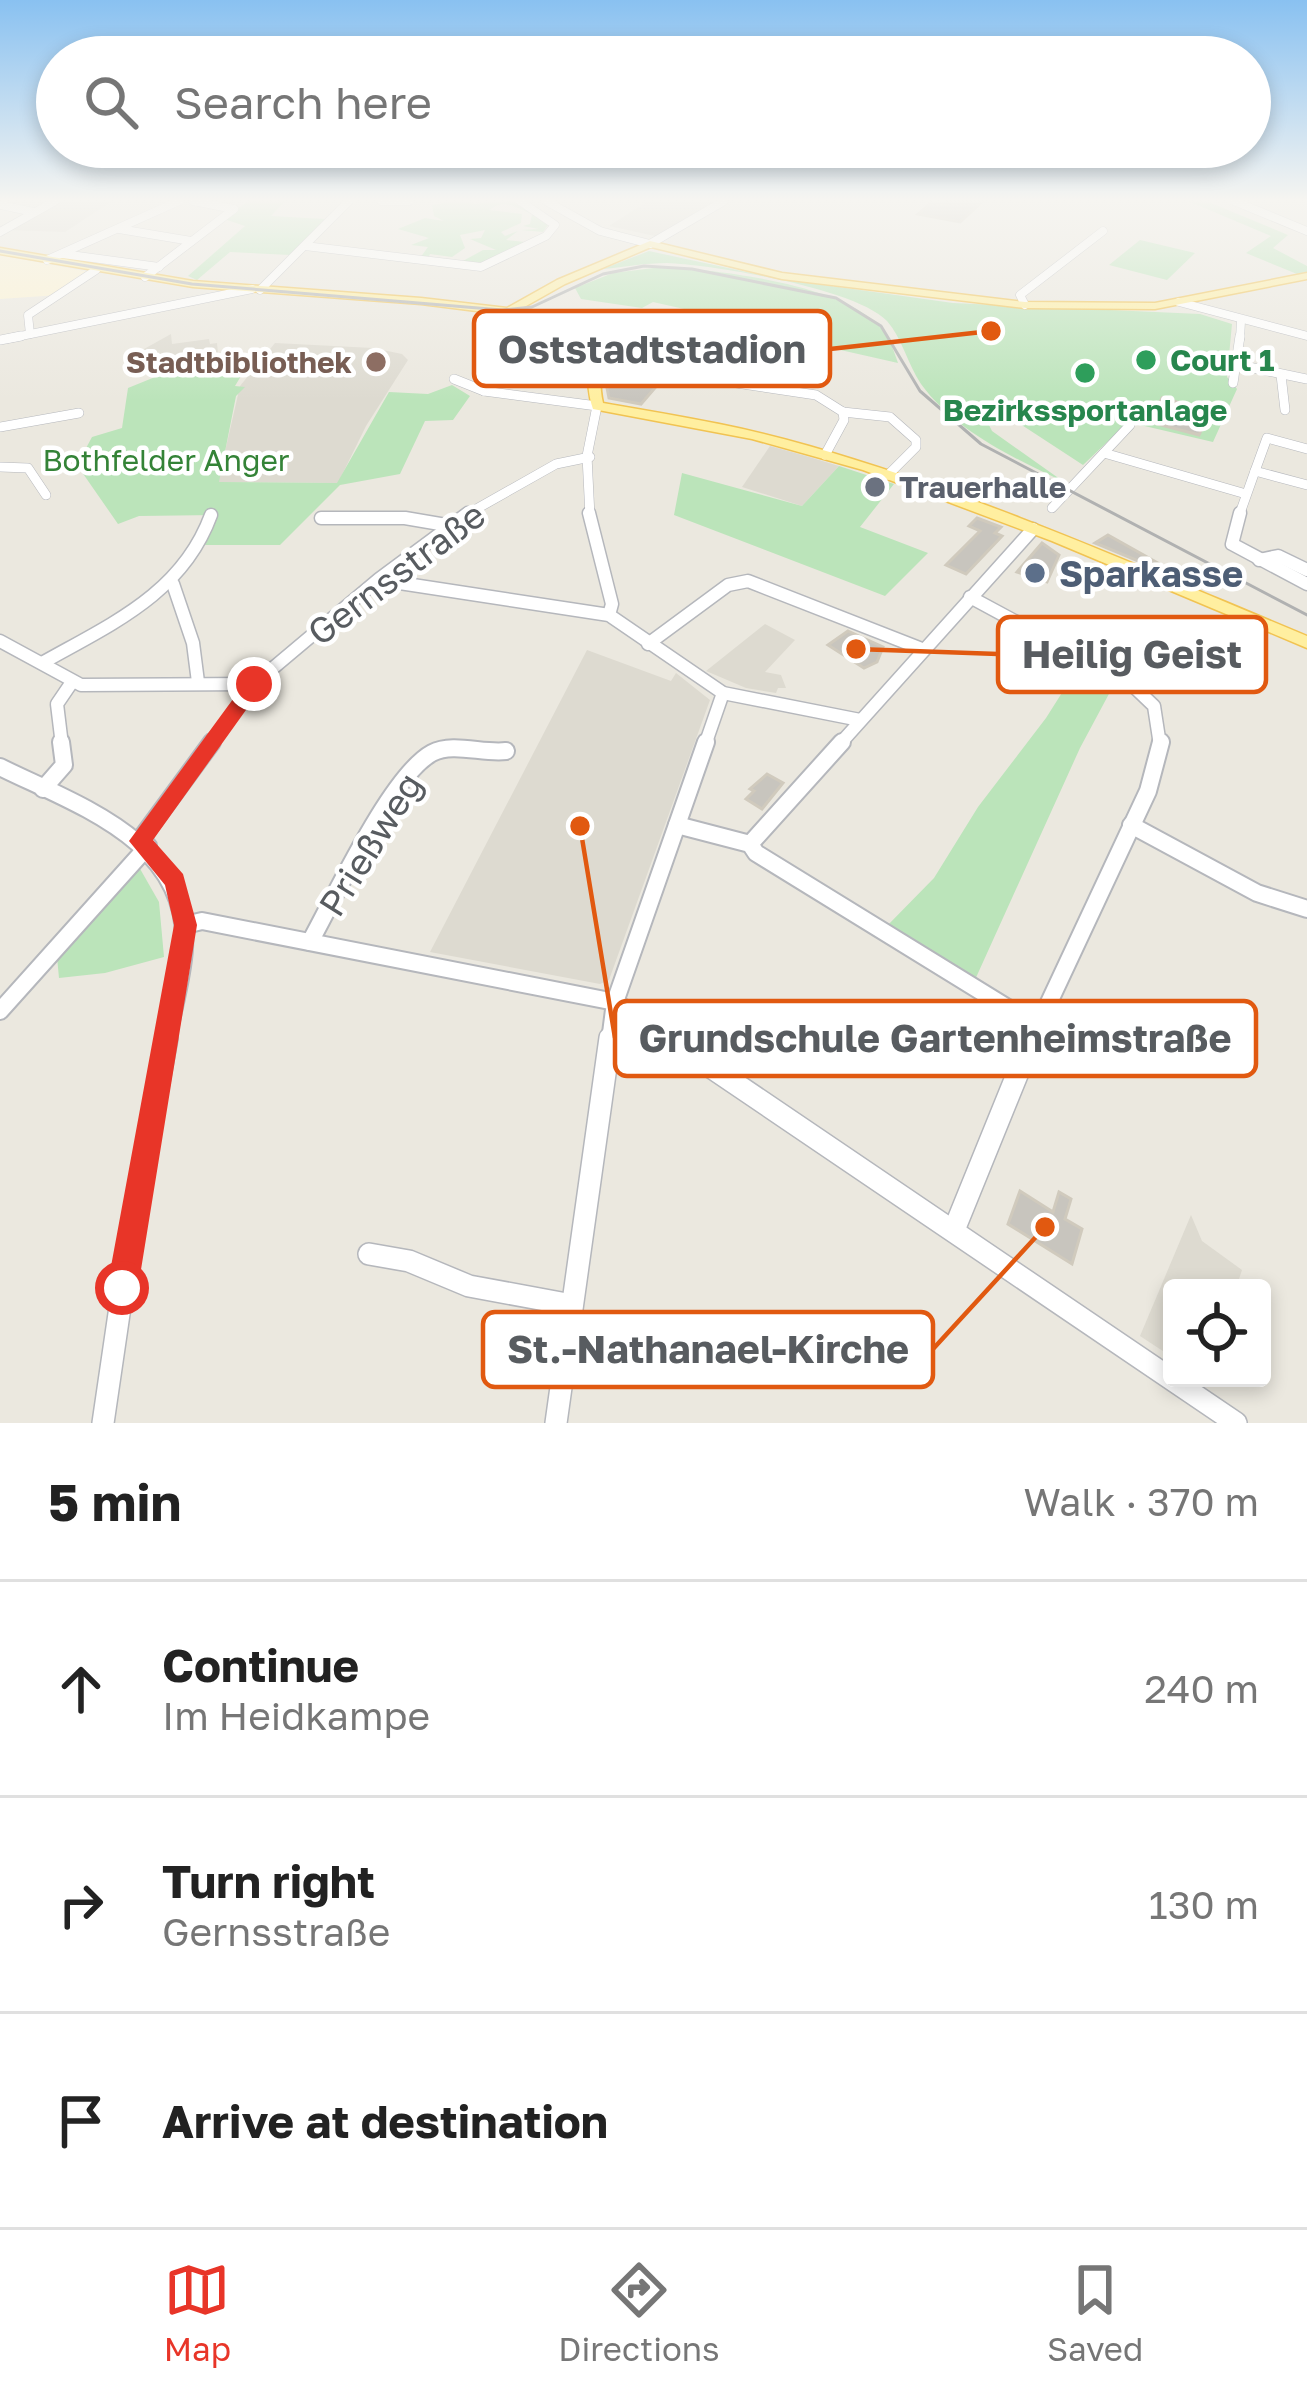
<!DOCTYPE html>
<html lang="en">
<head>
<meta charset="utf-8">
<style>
	body { margin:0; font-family:"Golos Text",sans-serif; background:#f6f6f6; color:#222 }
	.controls { position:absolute; right:36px; bottom:36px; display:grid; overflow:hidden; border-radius:12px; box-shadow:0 6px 18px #0003 }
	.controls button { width:108px; height:108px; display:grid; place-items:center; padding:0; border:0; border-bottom:3px solid #e0e0e0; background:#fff; color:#222; font:60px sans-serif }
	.stop { position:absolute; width:36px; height:36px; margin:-27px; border:9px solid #e83528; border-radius:50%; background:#fff }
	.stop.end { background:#e83528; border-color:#fff; box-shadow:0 3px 12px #0008 }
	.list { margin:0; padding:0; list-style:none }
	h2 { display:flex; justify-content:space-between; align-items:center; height:156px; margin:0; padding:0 48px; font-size:51px }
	h2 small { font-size:39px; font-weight:400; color:#767676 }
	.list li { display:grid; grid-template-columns:78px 1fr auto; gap:36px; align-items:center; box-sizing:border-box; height:216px; padding:0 48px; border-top:3px solid #e0e0e0 }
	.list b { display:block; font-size:45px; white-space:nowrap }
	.list p { margin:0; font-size:39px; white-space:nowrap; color:#767676 }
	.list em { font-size:39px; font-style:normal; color:#767676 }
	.icon { flex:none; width:66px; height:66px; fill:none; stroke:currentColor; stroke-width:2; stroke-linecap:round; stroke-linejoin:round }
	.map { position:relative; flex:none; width:1307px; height:1423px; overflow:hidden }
	.search { position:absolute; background:#fff; box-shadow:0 6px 18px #0003; left:36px; right:36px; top:36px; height:132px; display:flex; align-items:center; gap:30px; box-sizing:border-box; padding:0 42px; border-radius:66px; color:#767676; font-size:45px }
	.sheet { height:804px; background:#fff }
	nav { display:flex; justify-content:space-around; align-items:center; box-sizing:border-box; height:168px; border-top:3px solid #e0e0e0; background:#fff; font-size:33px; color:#767676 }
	nav a { display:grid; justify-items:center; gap:6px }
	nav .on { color:#e83528 }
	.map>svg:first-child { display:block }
	.commercial { fill:#fdf3d1 }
	.education { fill:#dddad0 }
	.green { fill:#bbe4ba }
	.building { fill:#c8c5be; stroke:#d0cabd; stroke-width:3 }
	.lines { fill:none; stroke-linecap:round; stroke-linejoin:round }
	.minor-far4-casing { stroke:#b5b7bc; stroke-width:9 }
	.minor-far3-casing { stroke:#b5b7bc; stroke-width:10 }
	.minor-far2-casing { stroke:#b5b7bc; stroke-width:15 }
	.minor-far1-casing { stroke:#b5b7bc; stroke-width:20 }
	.minor-casing { stroke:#b5b7bc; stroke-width:24 }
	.major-casing { stroke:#f1c352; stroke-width:3 }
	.minor-far4 { stroke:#fff; stroke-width:8 }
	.minor-far3 { stroke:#fff; stroke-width:9 }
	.minor-far2 { stroke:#fff; stroke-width:12 }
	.minor-far1 { stroke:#fff; stroke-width:16 }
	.minor { stroke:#fff; stroke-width:21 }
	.major { fill:#ffefa0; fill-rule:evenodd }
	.tram { stroke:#b0b1b1; stroke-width:3 }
	.route { fill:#e83528 }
	.leisure-dot { fill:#2e9e5b; stroke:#fff; stroke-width:4.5 }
	.education-dot { fill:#8d6e63; stroke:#fff; stroke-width:4.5 }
	.worship-dot { fill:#6b7280; stroke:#fff; stroke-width:4.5 }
	.service-dot { fill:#5c6f8a; stroke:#fff; stroke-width:4.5 }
	.labels { text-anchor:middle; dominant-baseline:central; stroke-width:9; stroke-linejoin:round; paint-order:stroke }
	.far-leisure-label { font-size:30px; font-weight:bold; fill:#27864d; stroke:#fff; text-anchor:start }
	.far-education-label { font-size:30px; font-weight:bold; fill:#785e54; stroke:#fff; text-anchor:end }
	.far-park-label { font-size:30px; fill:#348337; stroke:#fff }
	.far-worship-label { font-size:30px; font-weight:bold; fill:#5b616d; stroke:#fff; text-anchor:start }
	.street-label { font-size:36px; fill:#585c60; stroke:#fff }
	.service-label { font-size:36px; font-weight:bold; fill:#4e5e75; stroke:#fff; text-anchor:start }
	.leader { fill:none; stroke:#e15910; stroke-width:4.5 }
	.callout-dot { fill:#e15910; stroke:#fff; stroke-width:4.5 }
	.callout { fill:#fff; stroke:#e15910; stroke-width:4.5 }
	.callout-label { font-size:39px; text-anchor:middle; font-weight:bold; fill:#585c60 }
</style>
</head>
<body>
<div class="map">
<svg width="1307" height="1423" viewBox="0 0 1307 1423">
	<rect width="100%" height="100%" fill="#ebe8df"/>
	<polygon class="commercial" points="0,255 90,272 59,295 0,299"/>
	<g class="education">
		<polygon points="58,201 112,201 65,232 6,230"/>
		<polygon points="648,201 715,201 655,236 609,226"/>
		<polygon points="171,334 172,344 209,339 210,344 217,343 219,363 167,373 161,365 135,354"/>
		<polygon points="275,343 373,348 402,354 408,360 366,426 338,483 218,482 240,386"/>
		<polygon points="770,446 806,456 839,466 802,506 742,487"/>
		<polygon points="765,624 795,640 765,672 781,675 786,688 778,688 776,693 746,688 706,671"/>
		<polygon points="587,650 671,681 676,673 710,700 609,980 600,984 430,952"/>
		<polygon points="1191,1215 1202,1241 1242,1270 1236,1288 1172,1288 1172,1357 1140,1336"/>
	</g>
	<g class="green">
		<polygon points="248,201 285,201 271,216 325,219 290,255 230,252 197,280 188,276 245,226 224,219"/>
		<path d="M457 201 475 204 510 201 550 222 543 232 521 230 539 229 523 226 530 224 532 214C516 208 506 198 489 210L522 214 521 223 501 232 505 236 518 231 506 240 525 242 539 236 485 264 461 262 483 250H496L470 239 481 238 485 230 460 235 465 248 452 257 430 254 428 259 420 258 428 247 411 245 429 238 398 229 425 218 444 221 434 216 432 205Z"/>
		<polygon points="1188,201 1206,201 1288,235 1273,248 1307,266 1307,272 1297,274 1246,253 1271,236"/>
		<polygon points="1140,240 1195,253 1167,280 1109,265"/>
		<path d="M649 251 774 278 953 303 1200 314 1232 324 1227 377 1237 389 1213 442 1136 424 1124 426 1083 465 1008 416 991 420 996 426 989 425 992 431 1064 482C1014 458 955 431 921 384 908 365 902 338 887 321 855 288 714 265 667 263 645 263 625 267 603 269Z"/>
		<path d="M662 267C719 270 833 283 876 323 888 334 893 348 898 363L757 331 760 326 653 302 642 308 581 299 575 288 613 273Z"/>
		<polygon points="253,356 235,386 245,387 236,396 219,482 337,483 389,392 428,394 452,385 470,396 453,420 425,421 400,474 340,485 280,545 205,545 216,515 139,516 118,524 77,465 92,437 122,428 128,388 160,375"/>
		<polygon points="839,466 894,484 860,527 928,553 885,596 674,515 682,473 802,506"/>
		<polygon points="1084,658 1118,677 1080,748 974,982 885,928 934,878 978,807 1046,718"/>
		<polygon points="139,867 159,902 164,957 105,973 59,978 57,957"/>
	</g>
	<g class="building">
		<polygon points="946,201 983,201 960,222 918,214 932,202 946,205"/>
		<polygon points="633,377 660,382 641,404 609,398 605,378"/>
		<polygon points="1162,398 1210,411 1199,435 1150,422"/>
		<polygon points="977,518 1001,527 995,533 1002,536 966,574 946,565 980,531 969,526"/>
		<polygon points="1108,535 1165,567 1182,574 1179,578 1095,543"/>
		<polygon points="1042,543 1059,555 1047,582 1017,572"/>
		<polygon points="848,631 883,647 877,662 864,668 828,645"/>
		<polygon points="767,774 783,783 762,809 746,799 754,791 750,789"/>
		<polygon points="1020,1191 1053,1212 1059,1192 1071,1199 1065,1219 1082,1229 1072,1264 1008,1224"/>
	</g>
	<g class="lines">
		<defs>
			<g id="minor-far4">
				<polyline points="381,201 409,201"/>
				<polyline points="546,201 600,231 650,244 724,201"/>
				<polyline points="1234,201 1307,231"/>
				<polyline points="0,205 34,212"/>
				<polyline points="119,229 191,241"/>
				<polyline points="0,232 55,201"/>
				<polyline points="305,246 481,267 546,236 555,225 520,201"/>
				<polyline points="63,254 159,267"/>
				<polyline points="47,260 179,201"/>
				<polyline points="145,277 234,209 193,201"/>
				<polyline points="260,290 349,201"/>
				<polyline points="1179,302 1307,336"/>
				<polyline points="1025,305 1020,295 1103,231"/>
				<polyline points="30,334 28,315 96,270"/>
				<polyline points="6,339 252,289"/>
				<polyline points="733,339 739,330"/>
				<polyline points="1240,339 1241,321"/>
			</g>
			<g id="minor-far3">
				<polyline points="0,340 21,336"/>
				<polyline points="595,362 816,395 843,412"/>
				<polyline points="1239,365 1307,379"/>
				<polyline points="1281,375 1285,410"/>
				<polyline points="708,376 735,336"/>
				<polyline points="454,379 484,391 597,406 587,456 590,516"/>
				<polyline points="1233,383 1240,336"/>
				<polyline points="484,391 503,358 518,349 519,336"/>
				<polyline points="843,412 890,417 916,440 916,447 888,475"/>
				<polyline points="0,427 79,413"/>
				<polyline points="1307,449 1267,438 1255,471 1307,485"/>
				<polyline points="1104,453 1246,494"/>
				<polyline points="825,455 844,420 843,412"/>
				<polyline points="0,467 28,468 46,495"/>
				<polyline points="1052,508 1130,425"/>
				<polyline points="464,516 556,464 590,457"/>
				<polyline points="1239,516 1255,471"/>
			</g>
			<g id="minor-far2">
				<polyline points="589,513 612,604 609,615"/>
				<polyline points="1240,513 1232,544 1307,584"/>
				<polyline points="321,518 405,518 446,525"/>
				<polyline points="1259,560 1278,556 1307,570"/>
				<polyline points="380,580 609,615 723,693 860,720"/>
				<polyline points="173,584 193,643 198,682"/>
				<polyline points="970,597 1131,684 1154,706 1160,745"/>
				<polyline points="0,641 81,685 254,684"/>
				<polyline points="648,644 728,585 748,581 922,649"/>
				<path d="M42 663C111 624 182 594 211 515"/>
				<polyline points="62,745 57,704 72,682"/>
				<polyline points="210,745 254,684 379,579 468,513"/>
				<polyline points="705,745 723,693"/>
				<polyline points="839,745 1033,529"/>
			</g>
			<g id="minor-far1">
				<path d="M0 767C79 806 191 842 184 949 182 980 172 1011 167 1041"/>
				<polyline points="43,789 64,765 61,742"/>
				<polyline points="677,825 750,844 756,853 1037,1026"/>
				<polyline points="1131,825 1257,893 1307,909"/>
				<polyline points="140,840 212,742"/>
				<polyline points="750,844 842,742"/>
				<polyline points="185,925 202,921 615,1002 672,1041"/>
				<path d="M310 942C334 899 391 775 432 753 453 742 483 754 506 751"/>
				<polyline points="0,1011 148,846"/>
				<polyline points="610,1041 615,1002 706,742"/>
				<polyline points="1031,1041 1148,791 1161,742"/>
			</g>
			<g id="minor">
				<polyline points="668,1038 1236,1423"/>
				<polyline points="954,1230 1032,1038"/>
				<polyline points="369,1254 409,1261 469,1286 572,1305"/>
				<polyline points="103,1423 131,1232 167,1038"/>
				<polyline points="556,1423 610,1038"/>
			</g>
			<path id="major" d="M650 241 782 273 1025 302 1155 303 1307 273V279L1155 309 1025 308 782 279 651 247 565 284 519 310C549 313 594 315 599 354 601 370 599 387 603 403 672 415 742 426 809 446 980 495 1143 568 1307 636V648L1052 541 863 470 752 439 593 409C579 368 605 345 557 321L421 304 193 287 0 254V248L193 281 421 298 507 308 557 280Z"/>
		</defs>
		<use href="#minor-far4" class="minor-far4-casing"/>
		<use href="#minor-far3" class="minor-far3-casing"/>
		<use href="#minor-far2" class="minor-far2-casing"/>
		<use href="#minor-far1" class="minor-far1-casing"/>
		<use href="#minor" class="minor-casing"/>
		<use href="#major" class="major-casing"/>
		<use href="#minor-far4" class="minor-far4"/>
		<use href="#minor-far3" class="minor-far3"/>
		<use href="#minor-far2" class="minor-far2"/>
		<use href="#minor-far1" class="minor-far1"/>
		<use href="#minor" class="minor"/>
		<use href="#major" class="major"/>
		<polyline class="tram" points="0,251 192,284 502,310 532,307 603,274 644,266 692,269 836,298 881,326 920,391 981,444 1307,615"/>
	</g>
	<linearGradient id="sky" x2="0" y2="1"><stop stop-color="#89c1f1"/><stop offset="0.5" stop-color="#f6f5f1"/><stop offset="1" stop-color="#f6f5f1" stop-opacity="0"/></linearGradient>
	<rect width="1307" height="400" fill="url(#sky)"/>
	<polygon class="route" points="254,678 261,680 261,689 153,840 183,874 197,925 138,1288 133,1299 122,1303 111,1299 107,1288 174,925 165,885 129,841 247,680"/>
	<g class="leisure-dot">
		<circle cx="1146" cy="360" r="12"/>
		<circle cx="1085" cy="373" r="12"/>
	</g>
	<circle class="education-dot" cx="376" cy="362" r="12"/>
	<circle class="worship-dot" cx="875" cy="487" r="12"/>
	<circle class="service-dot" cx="1035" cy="573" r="12"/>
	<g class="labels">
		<g class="far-leisure-label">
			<text x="1170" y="360">Court 1</text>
			<text x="1085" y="410" text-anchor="middle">Bezirkssportanlage</text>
		</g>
		<g class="far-education-label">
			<text x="352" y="362">Stadtbibliothek</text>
		</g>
		<g class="far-park-label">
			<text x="166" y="460">Bothfelder Anger</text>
		</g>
		<g class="far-worship-label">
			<text x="899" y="487">Trauerhalle</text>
		</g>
		<g class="street-label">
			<text transform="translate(396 573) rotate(-37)">Gernsstraße</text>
			<text transform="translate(370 844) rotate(-58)">Prießweg</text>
		</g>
		<g class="service-label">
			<text x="1059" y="573">Sparkasse</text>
		</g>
	</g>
	<path class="leader" d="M991 331L830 349M856 649L998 654M580 826L615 1038M1045 1227L933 1349"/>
	<g class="callout-dot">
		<circle cx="991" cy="331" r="12"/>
		<circle cx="856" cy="649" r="12"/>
		<circle cx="580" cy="826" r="12"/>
		<circle cx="1045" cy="1227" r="12"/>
	</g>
	<g class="callout">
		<rect x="474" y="311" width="356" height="75" rx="12"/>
		<rect x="998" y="617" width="268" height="75" rx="12"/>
		<rect x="615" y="1001" width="641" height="75" rx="12"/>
		<rect x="483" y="1312" width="450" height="75" rx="12"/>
	</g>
	<g class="callout-label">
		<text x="652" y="363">Oststadtstadion</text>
		<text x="1132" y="668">Heilig Geist</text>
		<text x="935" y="1052">Grundschule Gartenheimstraße</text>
		<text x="708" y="1363">St.-Nathanael-Kirche</text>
	</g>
</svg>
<div class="controls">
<button><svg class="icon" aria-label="locate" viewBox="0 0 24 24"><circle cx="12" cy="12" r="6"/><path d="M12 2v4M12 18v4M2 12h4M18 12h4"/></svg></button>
</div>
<div class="stop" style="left:122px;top:1288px"></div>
<div class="stop end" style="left:254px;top:684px"></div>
<div class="search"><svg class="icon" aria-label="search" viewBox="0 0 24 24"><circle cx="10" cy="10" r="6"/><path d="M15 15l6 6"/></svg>Search here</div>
</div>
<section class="sheet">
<h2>5 min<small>Walk · 370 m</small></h2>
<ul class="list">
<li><svg class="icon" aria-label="ahead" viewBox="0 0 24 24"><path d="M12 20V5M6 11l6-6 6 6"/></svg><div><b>Continue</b><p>Im Heidkampe</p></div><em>240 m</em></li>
<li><svg class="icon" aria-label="right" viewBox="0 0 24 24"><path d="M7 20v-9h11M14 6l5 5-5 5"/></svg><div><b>Turn right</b><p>Gernsstraße</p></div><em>130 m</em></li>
<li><svg class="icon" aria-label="arrive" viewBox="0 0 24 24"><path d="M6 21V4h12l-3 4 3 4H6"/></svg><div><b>Arrive at destination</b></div></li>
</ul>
</section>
<nav>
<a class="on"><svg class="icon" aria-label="map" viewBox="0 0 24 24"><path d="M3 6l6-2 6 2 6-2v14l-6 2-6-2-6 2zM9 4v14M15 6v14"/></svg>Map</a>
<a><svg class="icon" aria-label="directions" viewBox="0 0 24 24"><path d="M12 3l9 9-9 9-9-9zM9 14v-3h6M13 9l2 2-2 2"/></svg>Directions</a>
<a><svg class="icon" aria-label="saved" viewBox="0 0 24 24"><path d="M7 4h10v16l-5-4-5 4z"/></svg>Saved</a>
</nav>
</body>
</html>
